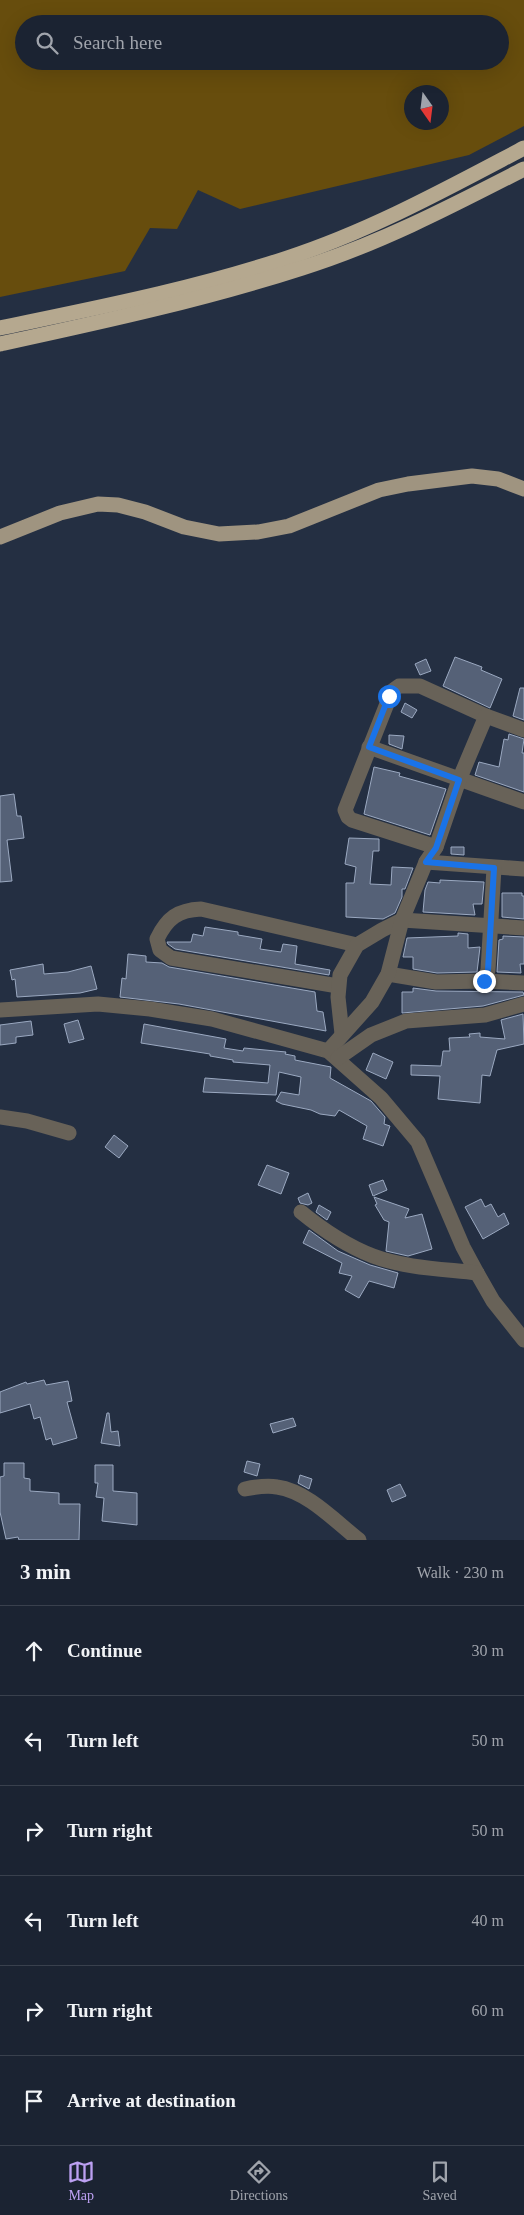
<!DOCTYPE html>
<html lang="en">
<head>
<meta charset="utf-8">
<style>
	body { margin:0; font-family:Georgia,serif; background:#282f3e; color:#f1f3f6 }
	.compass { position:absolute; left:404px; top:85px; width:45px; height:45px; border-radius:50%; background:#1b2332; box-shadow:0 5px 20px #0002; rotate:166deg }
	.stop { position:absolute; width:15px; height:15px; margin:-11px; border:4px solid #1a73e8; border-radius:50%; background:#fff }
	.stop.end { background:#1a73e8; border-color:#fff; box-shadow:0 1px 5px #0008 }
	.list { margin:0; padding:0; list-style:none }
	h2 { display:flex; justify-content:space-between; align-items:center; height:65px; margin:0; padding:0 20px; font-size:21px }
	h2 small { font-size:16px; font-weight:400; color:#a0a4ac }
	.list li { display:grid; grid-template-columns:32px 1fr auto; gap:15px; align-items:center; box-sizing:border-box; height:90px; padding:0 20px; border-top:1px solid #39404d }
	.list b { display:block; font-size:19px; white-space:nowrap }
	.list em { font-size:16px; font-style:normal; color:#a0a4ac }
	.icon { flex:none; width:28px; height:28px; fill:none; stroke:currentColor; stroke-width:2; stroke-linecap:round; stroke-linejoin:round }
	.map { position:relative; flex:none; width:524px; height:1540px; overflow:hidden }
	.search { position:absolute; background:#1b2332; box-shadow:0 5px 20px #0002; left:15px; right:15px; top:15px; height:55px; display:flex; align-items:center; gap:12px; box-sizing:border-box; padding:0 18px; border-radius:28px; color:#a0a4ac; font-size:19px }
	.sheet { height:605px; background:#1b2332 }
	nav { display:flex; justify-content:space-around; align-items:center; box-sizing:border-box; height:70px; border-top:1px solid #39404d; background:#1b2332; font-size:14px; color:#a0a4ac }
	nav a { display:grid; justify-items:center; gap:2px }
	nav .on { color:#bca0f2 }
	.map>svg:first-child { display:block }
	.green { fill:#674d0d; fill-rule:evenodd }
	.building { fill:#556177; stroke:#9ba9c1 }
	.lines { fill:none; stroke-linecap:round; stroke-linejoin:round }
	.minor { stroke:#686258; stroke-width:15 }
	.major { stroke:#9f9480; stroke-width:15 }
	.highway { stroke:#b5a88f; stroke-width:15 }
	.route { stroke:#1a73e8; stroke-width:6 }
</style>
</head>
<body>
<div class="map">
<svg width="524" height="1540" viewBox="0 0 524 1540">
	<rect width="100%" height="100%" fill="#242f42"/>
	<path class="green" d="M0 0H524V126L469 155 240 209 198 190 177 229 150 228 125 271 0 297ZM24 24H500V61H24ZM412 92H442V122H412Z"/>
	<g class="building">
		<polygon points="455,657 482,667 481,670 502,679 490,708 443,686"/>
		<polygon points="426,659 431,671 420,675 415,664"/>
		<polygon points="520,688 524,688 524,720 513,716"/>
		<polygon points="405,703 417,710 412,718 401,712"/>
		<polygon points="509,734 524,739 522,753 524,753 524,792 475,775 479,762 499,767 504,739 508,740"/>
		<polygon points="389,735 404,736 402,749 389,744"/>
		<polygon points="374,767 400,773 399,776 446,789 430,835 364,814"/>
		<polygon points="14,794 17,816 21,816 24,838 7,840 12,881 0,882 0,796"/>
		<polygon points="349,838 379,839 379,851 373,851 370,884 391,885 392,867 413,868 405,889 402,889 402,897 395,913 383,919 346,917 346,883 354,883 356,867 345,864"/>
		<polygon points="451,847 464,847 464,855 451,854"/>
		<polygon points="440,880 484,882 482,904 473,904 475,915 423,912 425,890 428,882 440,883"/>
		<polygon points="502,893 522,893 522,896 524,896 524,919 502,917"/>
		<polygon points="205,927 238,932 238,935 262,939 260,949 281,952 283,944 297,946 295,964 330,970 329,975 175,949 168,944 167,942 191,942 193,934 203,936"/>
		<polygon points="458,933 468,934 468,948 480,947 477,972 437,973 413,969 413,957 403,957 407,938 458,936"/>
		<polygon points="503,936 524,937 524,964 520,964 521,973 497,972 499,940 503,939"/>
		<polygon points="128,954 146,956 146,962 162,963 169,967 315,992 317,1011 323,1012 326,1031 179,1004 120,997 122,978 126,979"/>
		<polygon points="43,964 44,974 68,972 91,966 97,989 80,993 17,997 15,979 12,980 10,970"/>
		<polygon points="413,988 436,991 523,992 524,995 483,1006 402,1013 402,992 413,992"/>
		<polygon points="523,1014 524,1044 497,1050 490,1076 482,1075 480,1103 438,1099 440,1076 411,1075 411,1065 441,1066 443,1051 450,1051 449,1038 470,1037 469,1034 480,1033 480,1037 505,1039 501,1020"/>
		<polygon points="78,1020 84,1039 69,1043 64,1024"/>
		<polygon points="31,1021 33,1035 16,1037 16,1043 0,1045 0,1025"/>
		<polygon points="144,1024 226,1039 224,1048 243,1051 244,1048 286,1052 285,1054 295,1056 295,1060 331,1067 330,1078 371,1101 385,1117 384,1124 390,1126 383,1146 363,1139 367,1126 339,1110 335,1116 320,1114 311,1110 282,1104 276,1101 281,1092 299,1095 301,1077 279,1072 276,1095 203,1092 205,1078 268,1083 270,1065 233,1062 233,1060 210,1056 210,1054 141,1043"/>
		<polygon points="373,1053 393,1062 386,1079 366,1070"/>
		<polygon points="114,1135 128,1146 119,1158 105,1147"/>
		<polygon points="267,1165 289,1173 281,1194 258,1185"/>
		<polygon points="383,1180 387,1190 373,1196 369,1185"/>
		<polygon points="308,1193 312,1203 308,1205 300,1203 298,1198"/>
		<polygon points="374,1197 409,1209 405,1218 422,1214 432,1249 408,1256 386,1251 389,1222 384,1220 375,1205 377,1204"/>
		<polygon points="481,1199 485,1207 491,1204 498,1217 504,1213 509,1224 483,1239 465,1207"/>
		<polygon points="319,1205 331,1212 327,1220 316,1212"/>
		<polygon points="309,1230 338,1251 370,1265 398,1273 394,1288 369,1281 359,1298 345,1290 352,1276 339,1273 342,1263 303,1243"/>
		<polygon points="44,1380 46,1385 68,1381 72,1401 67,1402 77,1438 53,1445 51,1438 46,1440 40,1417 34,1419 30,1404 0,1413 0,1392 26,1382 27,1384"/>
		<polygon points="107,1413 109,1413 111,1432 118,1431 120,1446 101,1443"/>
		<polygon points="293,1418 296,1426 273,1433 270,1424"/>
		<polygon points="247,1461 260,1464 257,1476 244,1472"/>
		<polygon points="4,1463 24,1463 24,1478 30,1479 30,1491 59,1493 59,1504 80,1504 79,1540 19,1540 18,1537 6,1539 0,1512 0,1477 4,1476"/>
		<polygon points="95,1465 113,1465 113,1491 137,1493 137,1525 102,1521 104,1498 96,1497 98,1483 95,1483"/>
		<polygon points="300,1475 312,1479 309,1489 298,1483"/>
		<polygon points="400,1484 406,1496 392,1502 387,1490"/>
	</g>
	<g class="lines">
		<g class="minor">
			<polyline points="369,747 524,802"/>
			<polyline points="436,847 352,820 348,817 345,810 392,691 399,686 420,686 486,716 524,730"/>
			<polyline points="426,862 524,869"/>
			<polyline points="388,974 436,982 484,981 488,970 494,868"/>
			<polyline points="484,981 524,983"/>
			<path d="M338 986 171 958 160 950 157 939C167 918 178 910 201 909L357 945"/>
			<polyline points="0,1010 98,1004 150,1009 212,1019 328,1051 381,1098 418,1142 463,1247 477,1273 493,1301 524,1340"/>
			<polyline points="342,1034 338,997 340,975 357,945 382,930 402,920 524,928"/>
			<polyline points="328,1051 372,1002 388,974 402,920 426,862 436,847 459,780 486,716"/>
			<polyline points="338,1058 371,1035 406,1021 485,1015 524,1004"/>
			<polyline points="0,1117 27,1121 69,1133"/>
			<path d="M301 1212C323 1230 347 1246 373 1256 405 1268 443 1269 477 1273"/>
			<path d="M245 1489C255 1487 266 1485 277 1487 307 1491 335 1521 359 1540"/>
		</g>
		<polyline class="major" points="0,537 60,513 98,504 118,505 145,512 184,527 219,534 258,532 289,526 379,490 408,484 472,476 498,479 524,489"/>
		<g class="highway">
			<path d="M0 328C96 308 194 289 287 258 370 231 448 188 524 148"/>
			<path d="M0 344C101 322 203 300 302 268 379 244 452 206 524 169"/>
		</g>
	</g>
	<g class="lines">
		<polyline class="route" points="389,696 369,747 459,780 436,848 426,862 494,868 488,970 484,981"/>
	</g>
</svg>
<svg class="compass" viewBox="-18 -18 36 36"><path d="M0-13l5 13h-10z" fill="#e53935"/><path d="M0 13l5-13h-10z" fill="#a0a4ac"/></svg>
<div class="stop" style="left:389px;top:696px"></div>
<div class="stop end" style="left:484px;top:981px"></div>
<div class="search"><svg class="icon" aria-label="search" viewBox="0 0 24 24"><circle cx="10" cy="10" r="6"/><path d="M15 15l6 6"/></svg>Search here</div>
</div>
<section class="sheet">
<h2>3 min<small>Walk · 230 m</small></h2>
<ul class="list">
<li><svg class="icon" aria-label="ahead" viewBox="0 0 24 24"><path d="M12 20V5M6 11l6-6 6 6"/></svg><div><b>Continue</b></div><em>30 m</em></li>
<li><svg class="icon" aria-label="left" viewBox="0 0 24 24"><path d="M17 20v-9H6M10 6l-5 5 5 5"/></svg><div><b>Turn left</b></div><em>50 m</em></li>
<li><svg class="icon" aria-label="right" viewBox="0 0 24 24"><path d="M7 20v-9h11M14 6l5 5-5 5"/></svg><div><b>Turn right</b></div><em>50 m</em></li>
<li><svg class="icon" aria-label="left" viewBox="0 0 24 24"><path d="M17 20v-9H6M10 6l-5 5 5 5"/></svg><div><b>Turn left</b></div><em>40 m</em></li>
<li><svg class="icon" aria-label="right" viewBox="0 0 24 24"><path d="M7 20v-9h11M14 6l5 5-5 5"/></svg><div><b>Turn right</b></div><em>60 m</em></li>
<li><svg class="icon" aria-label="arrive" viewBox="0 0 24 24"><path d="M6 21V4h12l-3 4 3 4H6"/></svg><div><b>Arrive at destination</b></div></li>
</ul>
</section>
<nav>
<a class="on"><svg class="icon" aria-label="map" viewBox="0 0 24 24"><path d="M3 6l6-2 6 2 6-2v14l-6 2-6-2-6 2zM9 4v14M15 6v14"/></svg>Map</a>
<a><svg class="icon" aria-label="directions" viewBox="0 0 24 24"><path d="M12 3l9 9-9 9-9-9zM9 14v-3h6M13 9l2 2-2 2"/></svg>Directions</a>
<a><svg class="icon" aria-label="saved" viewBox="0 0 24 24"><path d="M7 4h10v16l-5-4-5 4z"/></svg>Saved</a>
</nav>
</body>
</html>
